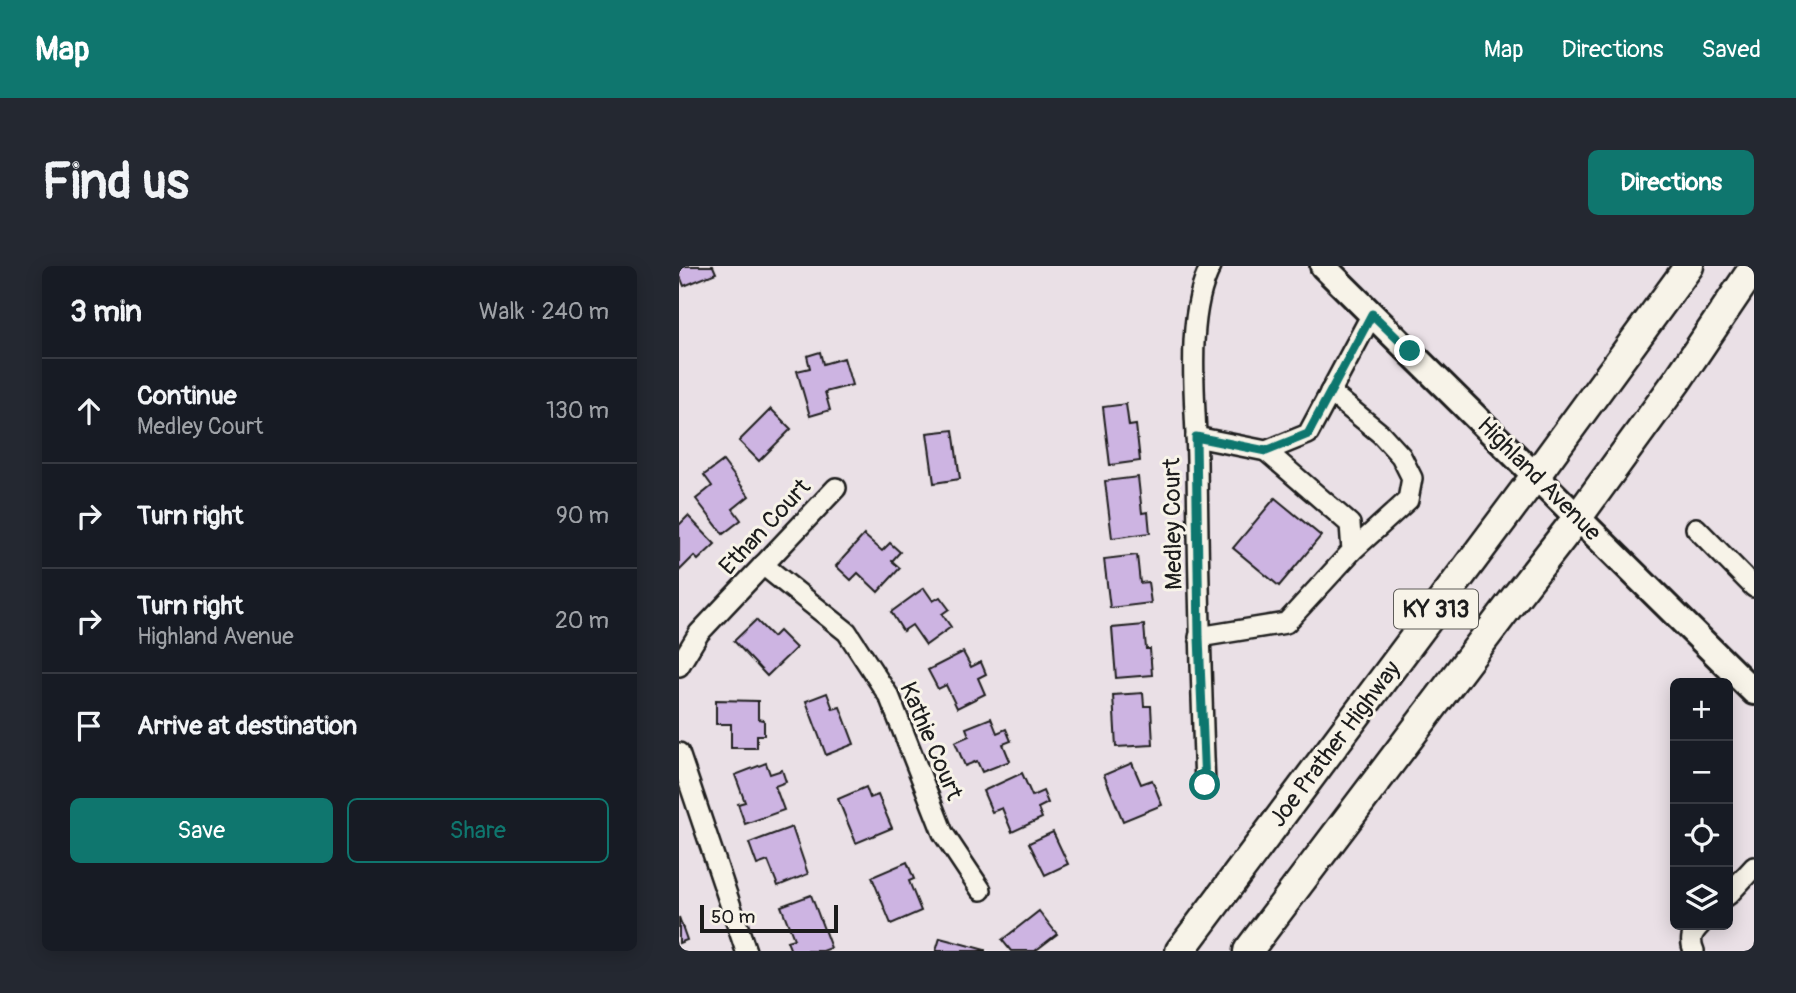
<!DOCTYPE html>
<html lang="en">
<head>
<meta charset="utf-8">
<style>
	body { margin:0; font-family:Pangolin,sans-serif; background:#242831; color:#f1f3f6 }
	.controls { position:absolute; right:21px; bottom:21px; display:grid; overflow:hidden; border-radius:10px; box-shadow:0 4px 18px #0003 }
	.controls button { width:63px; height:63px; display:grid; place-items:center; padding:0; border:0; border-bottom:2px solid #363941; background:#171b24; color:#f1f3f6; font:35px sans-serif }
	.scale { position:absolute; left:21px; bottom:18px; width:138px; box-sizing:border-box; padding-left:7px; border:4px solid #1c1c1c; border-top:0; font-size:19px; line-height:24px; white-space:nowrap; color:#1c1c1c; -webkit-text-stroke:5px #f7f3e8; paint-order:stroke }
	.stop { position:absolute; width:21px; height:21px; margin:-16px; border:5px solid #0f766e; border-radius:50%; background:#fff }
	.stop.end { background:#0f766e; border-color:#fff; box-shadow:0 2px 7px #0008 }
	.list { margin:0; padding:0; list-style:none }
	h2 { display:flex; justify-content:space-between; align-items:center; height:91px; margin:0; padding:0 28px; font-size:30px }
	h2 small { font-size:23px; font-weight:400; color:#9ea1a6 }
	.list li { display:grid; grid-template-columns:46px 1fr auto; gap:21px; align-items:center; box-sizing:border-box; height:105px; padding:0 28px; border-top:2px solid #363941 }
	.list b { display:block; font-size:26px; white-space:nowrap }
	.list p { margin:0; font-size:23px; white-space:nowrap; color:#9ea1a6 }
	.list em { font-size:23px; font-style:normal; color:#9ea1a6 }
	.actions { display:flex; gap:14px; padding:21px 28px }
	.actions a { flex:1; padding:16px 0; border:2px solid #0f766e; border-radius:10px; text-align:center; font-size:24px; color:#0f766e }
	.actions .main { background:#0f766e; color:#fff }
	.icon { flex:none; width:38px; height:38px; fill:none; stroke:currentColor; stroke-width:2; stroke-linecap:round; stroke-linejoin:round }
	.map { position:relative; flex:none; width:1075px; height:685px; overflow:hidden; border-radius:10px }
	header { display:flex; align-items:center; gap:42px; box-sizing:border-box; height:98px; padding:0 35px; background:#0f766e; color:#fff }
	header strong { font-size:33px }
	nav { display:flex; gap:38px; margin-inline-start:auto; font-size:24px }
	.intro { display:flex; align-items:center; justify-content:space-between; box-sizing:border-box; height:168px; padding:0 42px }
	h1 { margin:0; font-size:49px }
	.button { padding:18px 32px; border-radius:10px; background:#0f766e; color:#fff; font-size:24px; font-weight:700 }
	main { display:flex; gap:42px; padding:0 42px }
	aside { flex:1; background:#171b24; border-radius:10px; box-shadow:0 4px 18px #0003 }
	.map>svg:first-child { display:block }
	.building { fill:#cdb4e2; stroke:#1c1c1c; stroke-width:2 }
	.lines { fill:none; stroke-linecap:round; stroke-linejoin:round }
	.minor-casing { stroke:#1c1c1c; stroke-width:24 }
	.major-casing { stroke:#1c1c1c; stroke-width:30 }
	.highway-casing { stroke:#1c1c1c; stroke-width:33 }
	.minor { stroke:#f7f3e8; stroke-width:19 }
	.major { stroke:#f7f3e8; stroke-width:24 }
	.highway { stroke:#f7f3e8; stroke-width:28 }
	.route { stroke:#0f766e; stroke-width:9 }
	.labels { text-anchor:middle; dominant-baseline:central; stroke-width:6; stroke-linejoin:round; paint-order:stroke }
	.shield { fill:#f7f3e8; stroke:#5e5c59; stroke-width:2 }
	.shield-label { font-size:23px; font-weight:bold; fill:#1c1c1c }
	.street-label { font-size:24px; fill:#1c1c1c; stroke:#f7f3e8 }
</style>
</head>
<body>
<header>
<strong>Map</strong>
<nav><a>Map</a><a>Directions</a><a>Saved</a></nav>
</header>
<div class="intro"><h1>Find us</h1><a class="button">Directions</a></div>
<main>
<aside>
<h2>3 min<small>Walk · 240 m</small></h2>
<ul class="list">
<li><svg class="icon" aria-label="ahead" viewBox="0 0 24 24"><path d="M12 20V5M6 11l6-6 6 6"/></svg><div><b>Continue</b><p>Medley Court</p></div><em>130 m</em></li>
<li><svg class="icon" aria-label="right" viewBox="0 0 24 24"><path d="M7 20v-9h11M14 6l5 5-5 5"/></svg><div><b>Turn right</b></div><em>90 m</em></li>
<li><svg class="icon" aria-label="right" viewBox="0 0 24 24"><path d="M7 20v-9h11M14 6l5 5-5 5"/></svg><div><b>Turn right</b><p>Highland Avenue</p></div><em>20 m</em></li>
<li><svg class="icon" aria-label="arrive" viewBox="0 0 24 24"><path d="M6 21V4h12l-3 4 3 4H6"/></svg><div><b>Arrive at destination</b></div></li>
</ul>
<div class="actions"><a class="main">Save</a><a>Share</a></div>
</aside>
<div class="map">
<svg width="1075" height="685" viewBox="0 0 1075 685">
	<rect width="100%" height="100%" fill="#eae0e6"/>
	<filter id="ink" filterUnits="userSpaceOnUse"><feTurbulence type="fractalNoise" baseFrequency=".0143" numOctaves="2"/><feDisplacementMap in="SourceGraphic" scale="14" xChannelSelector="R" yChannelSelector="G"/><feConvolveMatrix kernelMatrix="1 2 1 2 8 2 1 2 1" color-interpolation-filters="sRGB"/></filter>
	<g filter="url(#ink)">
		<g class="building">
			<polygon points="0,0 34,0 37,7 5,20 0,8"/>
			<polygon points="141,86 144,98 165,92 173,119 146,126 151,144 131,150 118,105 131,102 128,90"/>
			<polygon points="447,138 450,160 457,159 461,195 431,199 424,141"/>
			<polygon points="92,143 112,163 80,195 60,175"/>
			<polygon points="274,164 281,213 255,217 248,167"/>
			<polygon points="44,195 70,230 54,243 62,254 44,268 17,233 33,220 25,209"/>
			<polygon points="459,211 463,247 469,246 471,267 433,272 426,215"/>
			<polygon points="596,232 642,270 600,320 554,282"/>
			<polygon points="9,250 36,278 19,294 15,290 0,305 0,259"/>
			<polygon points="185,269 203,285 211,277 221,286 213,295 221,302 199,326 179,307 172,314 157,300"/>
			<polygon points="458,289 461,317 469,316 472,337 431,342 425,293"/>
			<polygon points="245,322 254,335 261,331 270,343 263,348 272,361 247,379 233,359 224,365 212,346"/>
			<polygon points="77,354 94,371 100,365 117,382 88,410 55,375"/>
			<polygon points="465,359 467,383 471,383 473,409 437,412 433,362"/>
			<polygon points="284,386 292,401 302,396 307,408 299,412 306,428 278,442 267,419 259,423 249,404"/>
			<polygon points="148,427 154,443 161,441 175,478 147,489 127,435"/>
			<polygon points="464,427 465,440 472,440 474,479 437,481 434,429"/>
			<polygon points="37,434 79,435 79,453 85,454 85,469 78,469 78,482 52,482 52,458 37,458"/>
			<polygon points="312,452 318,467 327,463 332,475 324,478 331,495 303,506 298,495 286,500 276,476 290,470 287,462"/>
			<polygon points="87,497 91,508 103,504 107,516 96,520 105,544 66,558 59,538 66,536 56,509"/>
			<polygon points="453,497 462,518 473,514 483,539 444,555 425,509"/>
			<polygon points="343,507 353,530 364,525 369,537 359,542 363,552 333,566 323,542 313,546 304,525"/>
			<polygon points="187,521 191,532 199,529 213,562 177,577 159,533"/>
			<polygon points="113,561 129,608 99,620 89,595 78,599 70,577"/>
			<polygon points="374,566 389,598 366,609 350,577"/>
			<polygon points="228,596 235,613 230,615 242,645 212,658 193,611"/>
			<polygon points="132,629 152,682 144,685 112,685 108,675 115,673 102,640"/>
			<polygon points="360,645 378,668 356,685 332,685 323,674"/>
			<polygon points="0,651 8,674 0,677"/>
			<polygon points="261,672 306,684 306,685 257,685"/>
		</g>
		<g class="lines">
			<defs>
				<g id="minor">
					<polyline points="651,126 702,168 722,190 733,212 729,234 673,285"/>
					<polyline points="517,171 587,185 629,168 693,48"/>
					<polyline points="1017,262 1075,321"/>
					<polyline points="84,299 168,366 211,432 264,567 302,624"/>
					<polyline points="520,371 607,357 673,285 671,258 587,185"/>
					<polyline points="0,400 20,367 157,222"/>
					<polyline points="0,487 67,685"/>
					<path d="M526 519C522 411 519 303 518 194 517 138 505 50 532 0"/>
					<polyline points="1049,629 1075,601"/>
					<path d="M1015 685C1010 673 1013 667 1021 659"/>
				</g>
				<polyline id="major" points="644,0 1075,426"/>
				<g id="highway">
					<polyline points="501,685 857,209 1010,0"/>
					<polyline points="569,685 836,332 899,251 998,115 1075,1"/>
				</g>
			</defs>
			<use href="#minor" class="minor-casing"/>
			<use href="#major" class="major-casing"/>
			<use href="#highway" class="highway-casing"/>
			<use href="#minor" class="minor"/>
			<use href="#major" class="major"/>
			<use href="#highway" class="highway"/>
		</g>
	</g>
	<g class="lines" filter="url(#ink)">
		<polyline class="route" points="526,519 520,371 517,171 587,185 629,168 693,48 731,85"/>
	</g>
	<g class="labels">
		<rect class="shield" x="715" y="323.5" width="84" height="39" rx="5"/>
		<g class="shield-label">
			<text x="757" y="343">KY 313</text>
		</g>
		<g class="street-label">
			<text transform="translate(860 213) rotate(45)">Highland Avenue</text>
			<text transform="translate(494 258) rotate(-91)">Medley Court</text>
			<text transform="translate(86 261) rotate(-47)">Ethan Court</text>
			<text transform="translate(252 475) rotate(67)">Kathie Court</text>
			<text transform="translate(656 478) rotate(-53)">Joe Prather Highway</text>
		</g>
	</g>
</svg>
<div class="controls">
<button>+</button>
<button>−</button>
<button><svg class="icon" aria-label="locate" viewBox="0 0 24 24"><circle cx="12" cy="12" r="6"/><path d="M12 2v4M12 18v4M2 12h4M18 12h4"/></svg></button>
<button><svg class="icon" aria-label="layers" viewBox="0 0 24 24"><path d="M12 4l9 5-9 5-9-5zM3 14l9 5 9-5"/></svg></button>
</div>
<div class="scale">50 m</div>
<div class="stop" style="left:526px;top:519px"></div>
<div class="stop end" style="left:731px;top:85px"></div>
</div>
</main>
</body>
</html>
